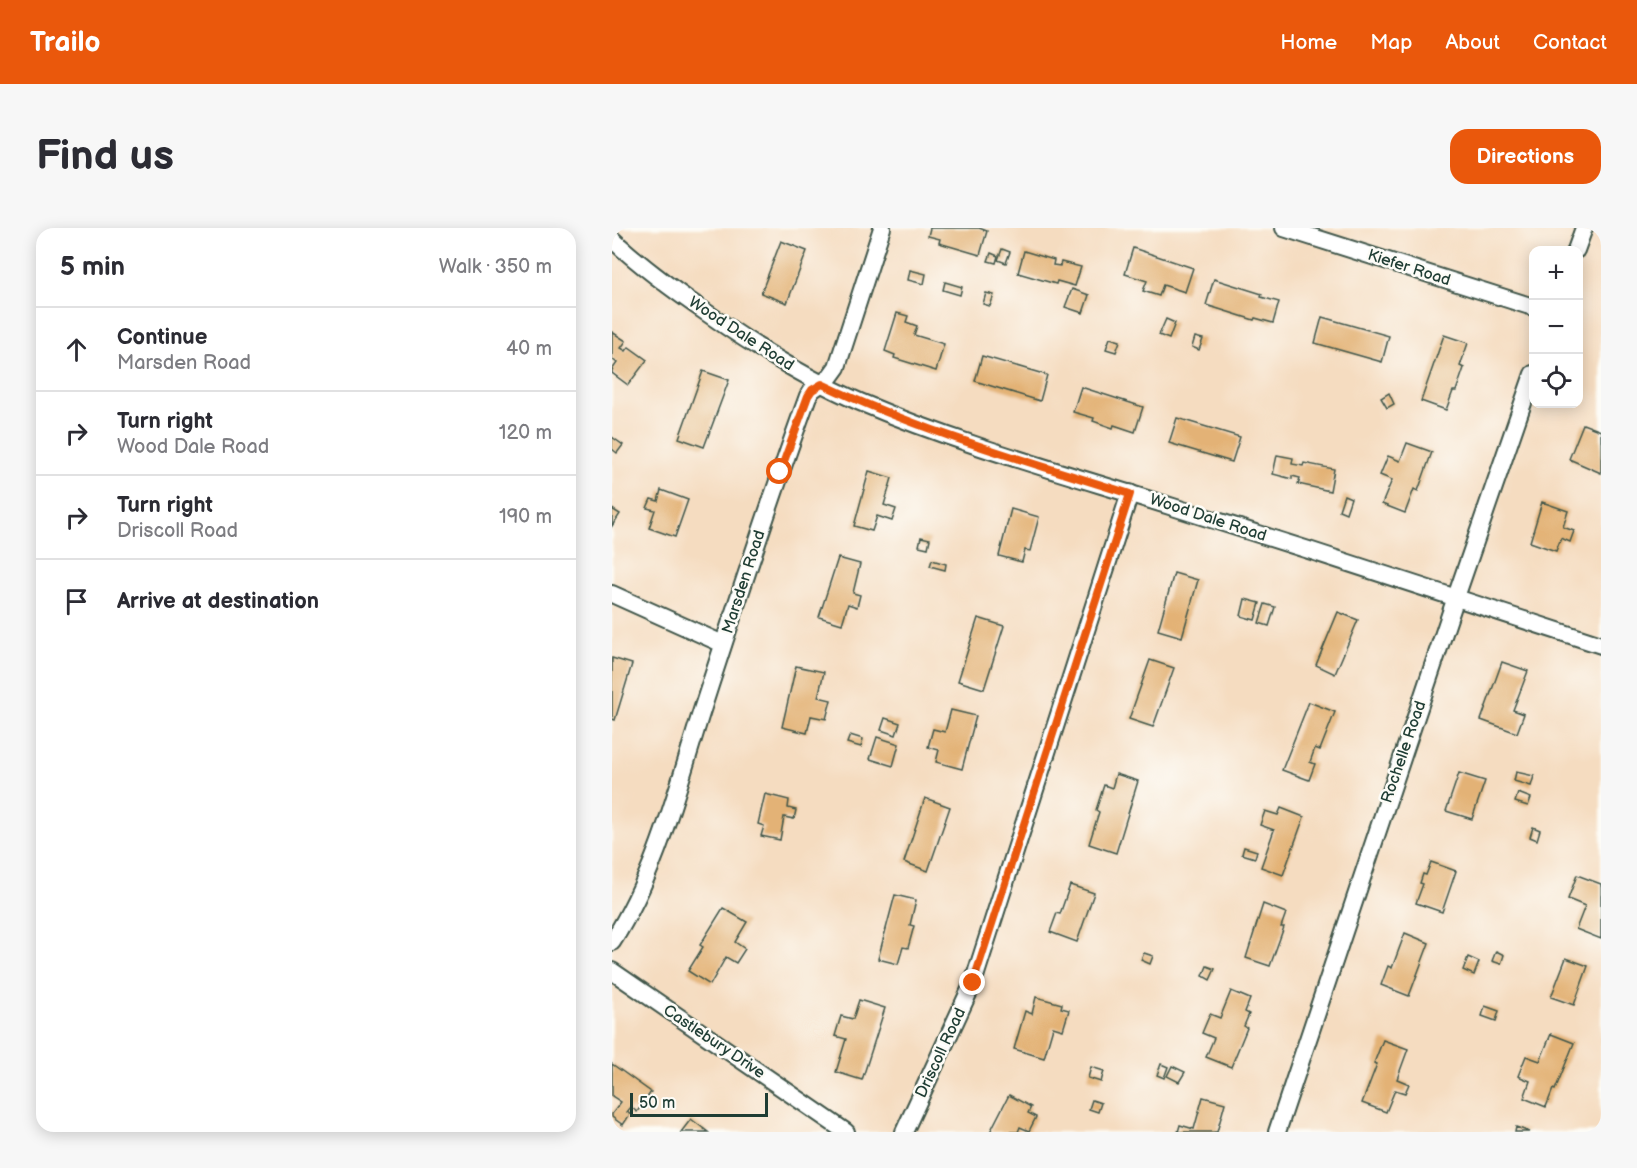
<!DOCTYPE html>
<html lang="en">
<head>
<meta charset="utf-8">
<style>
	body { margin:0; font-family:"Balsamiq Sans",sans-serif; background:#f7f7f7; color:#2b2b33 }
	.controls { position:absolute; right:18px; top:18px; display:grid; overflow:hidden; border-radius:12px; box-shadow:0 3px 15px #0003 }
	.controls button { width:54px; height:54px; display:grid; place-items:center; padding:0; border:0; border-bottom:2px solid #e1e1e2; background:#fff; color:#2b2b33; font:30px sans-serif }
	.scale { position:absolute; left:18px; bottom:15px; width:138px; box-sizing:border-box; padding-left:6px; border:3px solid #1f3d34; border-top:0; font-size:16px; line-height:21px; white-space:nowrap; color:#1f3d34; -webkit-text-stroke:4px #fdfcf7; paint-order:stroke }
	.stop { position:absolute; width:18px; height:18px; margin:-14px; border:4px solid #ea580c; border-radius:50%; background:#fff }
	.stop.end { background:#ea580c; border-color:#fff; box-shadow:0 2px 6px #0008 }
	.list { margin:0; padding:0; list-style:none }
	h2 { display:flex; justify-content:space-between; align-items:center; height:78px; margin:0; padding:0 24px; font-size:26px }
	h2 small { font-size:20px; font-weight:400; color:#7c7c81 }
	.list li { display:grid; grid-template-columns:39px 1fr auto; gap:18px; align-items:center; box-sizing:border-box; height:84px; padding:0 24px; border-top:2px solid #e1e1e2 }
	.list b { display:block; font-size:22px; white-space:nowrap }
	.list p { margin:0; font-size:20px; white-space:nowrap; color:#7c7c81 }
	.list em { font-size:20px; font-style:normal; color:#7c7c81 }
	.icon { flex:none; width:33px; height:33px; fill:none; stroke:currentColor; stroke-width:2; stroke-linecap:round; stroke-linejoin:round }
	.map { position:relative; flex:none; width:989px; height:904px; overflow:hidden; border-radius:18px }
	header { display:flex; align-items:center; gap:36px; box-sizing:border-box; height:84px; padding:0 30px; background:#ea580c; color:#fff }
	header strong { font-size:28px }
	nav { display:flex; gap:33px; margin-inline-start:auto; font-size:21px }
	.intro { display:flex; align-items:center; justify-content:space-between; box-sizing:border-box; height:144px; padding:0 36px }
	h1 { margin:0; font-size:42px }
	.button { padding:15px 27px; border-radius:18px; background:#ea580c; color:#fff; font-size:21px; font-weight:700 }
	main { display:flex; gap:36px; padding:0 36px }
	aside { flex:1; background:#fff; border-radius:18px; box-shadow:0 3px 15px #0003 }
	.map>svg:first-child { display:block }
	.building { fill:#e3b276 }
	.lines { fill:none; stroke-linecap:round; stroke-linejoin:round }
	.street-casing { stroke:#3f5549; stroke-width:20 }
	.street { stroke:#fff; stroke-width:16 }
	.route { stroke:#ea580c; stroke-width:8 }
	.labels { text-anchor:middle; dominant-baseline:central; stroke-width:5; stroke-linejoin:round; paint-order:stroke }
	.street-label { font-size:16px; fill:#1f3d34; stroke:#fdfcf7 }
</style>
</head>
<body>
<header>
<strong>Trailo</strong>
<nav><a>Home</a><a>Map</a><a>About</a><a>Contact</a></nav>
</header>
<div class="intro"><h1>Find us</h1><a class="button">Directions</a></div>
<main>
<aside>
<h2>5 min<small>Walk · 350 m</small></h2>
<ul class="list">
<li><svg class="icon" aria-label="ahead" viewBox="0 0 24 24"><path d="M12 20V5M6 11l6-6 6 6"/></svg><div><b>Continue</b><p>Marsden Road</p></div><em>40 m</em></li>
<li><svg class="icon" aria-label="right" viewBox="0 0 24 24"><path d="M7 20v-9h11M14 6l5 5-5 5"/></svg><div><b>Turn right</b><p>Wood Dale Road</p></div><em>120 m</em></li>
<li><svg class="icon" aria-label="right" viewBox="0 0 24 24"><path d="M7 20v-9h11M14 6l5 5-5 5"/></svg><div><b>Turn right</b><p>Driscoll Road</p></div><em>190 m</em></li>
<li><svg class="icon" aria-label="arrive" viewBox="0 0 24 24"><path d="M6 21V4h12l-3 4 3 4H6"/></svg><div><b>Arrive at destination</b></div></li>
</ul>
</aside>
<div class="map">
<svg width="989" height="904" viewBox="0 0 989 904">
	<rect width="100%" height="100%" fill="#fdfcf7"/>
	<filter id="ink" filterUnits="userSpaceOnUse"><feTurbulence type="fractalNoise" baseFrequency=".0167" numOctaves="2"/><feDisplacementMap in="SourceGraphic" scale="12" xChannelSelector="R" yChannelSelector="G"/><feConvolveMatrix kernelMatrix="1 2 1 2 8 2 1 2 1" color-interpolation-filters="sRGB"/></filter>
	<filter id="wash" filterUnits="userSpaceOnUse"><feTurbulence type="fractalNoise" baseFrequency=".008" numOctaves="4" result="noise"/><feDisplacementMap in="SourceGraphic" scale="24" xChannelSelector="R" yChannelSelector="G"/><feGaussianBlur stdDeviation="1.35" result="paint"/><feColorMatrix in="noise" values="0 0 0 0 0 0 0 0 0 0 0 0 0 0 0 0 0 1.4 0 .05"/><feComposite in="paint" operator="in"/></filter>
	<g filter="url(#wash)">
		<rect width="100%" height="100%" fill="#f5dcc0"/>
		<g id="blocks">
			<g class="building">
				<polygon points="318,0 367,0 375,3 368,27 327,15 328,11 316,8"/>
				<polygon points="169,13 195,23 175,75 149,65"/>
				<polygon points="521,20 581,40 573,64 551,57 547,68 531,63 535,53 513,46"/>
				<polygon points="390,21 398,24 394,35 386,32"/>
				<polygon points="412,23 442,32 441,37 448,38 449,34 469,39 463,58 445,53 444,56 406,45"/>
				<polygon points="379,25 386,28 384,35 376,33"/>
				<polygon points="298,42 314,46 312,56 296,52"/>
				<polygon points="602,51 650,66 649,69 667,74 661,95 643,90 642,92 594,77"/>
				<polygon points="333,54 350,59 348,67 331,62"/>
				<polygon points="460,61 477,67 471,85 453,79"/>
				<polygon points="374,65 382,67 378,78 371,76"/>
				<polygon points="285,85 296,88 294,94 305,98 302,107 332,116 324,143 282,130 283,127 273,123"/>
				<polygon points="710,89 777,108 770,134 703,115"/>
				<polygon points="554,91 563,95 557,111 547,107"/>
				<polygon points="0,104 14,113 9,120 14,123 17,119 35,132 16,157 0,145 0,142 5,135 0,131"/>
				<polygon points="832,107 856,115 848,138 852,140 844,163 841,163 834,182 809,173"/>
				<polygon points="583,109 591,111 587,122 580,119"/>
				<polygon points="498,110 508,113 504,124 494,121"/>
				<polygon points="370,128 435,147 428,173 363,153"/>
				<polygon points="91,143 117,152 92,219 67,210"/>
				<polygon points="469,159 531,179 523,204 502,197 501,200 481,193 482,190 461,184"/>
				<polygon points="777,165 782,176 775,180 769,170"/>
				<polygon points="565,190 628,209 620,234 557,215"/>
				<polygon points="971,196 989,203 989,245 957,231"/>
				<polygon points="0,209 11,217 5,225 0,221"/>
				<polygon points="795,215 820,224 806,263 802,261 793,285 770,276 780,252 768,247 776,228 788,233"/>
				<polygon points="665,227 681,230 680,236 691,238 692,235 722,241 718,263 686,256 688,250 680,248 680,251 661,246"/>
				<polygon points="257,243 280,250 272,277 284,281 280,293 265,288 260,303 242,298"/>
				<polygon points="49,262 76,272 63,309 37,300 43,282 35,280 39,271 46,273"/>
				<polygon points="732,267 739,270 734,285 727,282"/>
				<polygon points="930,274 956,283 951,299 962,303 958,314 949,310 944,323 918,314"/>
				<polygon points="0,281 8,286 0,298"/>
				<polygon points="399,281 427,289 418,323 413,322 410,334 387,328"/>
				<polygon points="309,309 318,311 316,320 307,318"/>
				<polygon points="226,330 248,336 241,365 248,367 245,379 236,376 230,396 207,389"/>
				<polygon points="320,332 334,336 333,342 318,338"/>
				<polygon points="562,345 586,352 570,409 546,402"/>
				<polygon points="633,371 648,375 643,392 629,388"/>
				<polygon points="653,376 663,379 657,398 647,395"/>
				<polygon points="726,384 746,392 723,446 704,437"/>
				<polygon points="366,390 392,398 372,461 346,453"/>
				<polygon points="0,430 20,436 3,492 0,491"/>
				<polygon points="538,432 562,440 541,499 517,491"/>
				<polygon points="890,434 916,443 901,482 912,486 905,505 869,492"/>
				<polygon points="184,438 212,444 206,469 219,472 214,491 199,488 195,505 170,499"/>
				<polygon points="697,474 723,484 708,522 703,520 698,534 703,536 697,552 670,542"/>
				<polygon points="339,482 364,488 350,541 324,534 327,522 316,519 321,501 333,504"/>
				<polygon points="273,490 288,495 284,507 269,502"/>
				<polygon points="238,507 251,511 249,519 235,515"/>
				<polygon points="265,509 287,516 281,538 258,531"/>
				<polygon points="904,544 922,548 919,558 902,553"/>
				<polygon points="847,545 873,553 860,591 834,583"/>
				<polygon points="504,546 526,553 504,625 477,616 487,584 484,582 492,557 500,560"/>
				<polygon points="906,565 919,570 916,578 903,574"/>
				<polygon points="153,566 177,572 176,580 184,582 182,591 172,589 168,612 149,608 152,598 146,596"/>
				<polygon points="313,570 338,579 316,643 292,634"/>
				<polygon points="669,580 692,589 671,647 649,639 662,602 648,597 653,583 666,587"/>
				<polygon points="921,599 928,602 925,612 918,609"/>
				<polygon points="632,619 645,623 643,630 630,626"/>
				<polygon points="819,634 844,643 830,684 804,675 811,656 808,655 811,646 814,647"/>
				<polygon points="965,647 989,656 989,711 964,701 973,678 956,671"/>
				<polygon points="458,657 482,665 465,714 438,704 445,685 448,686"/>
				<polygon points="283,667 304,672 298,697 302,698 296,720 291,719 286,736 266,731"/>
				<polygon points="651,676 674,685 669,699 672,699 658,738 634,730"/>
				<polygon points="111,680 135,694 123,714 133,721 124,735 114,729 98,757 76,743 91,719 88,717"/>
				<polygon points="793,705 817,715 797,768 769,757 776,738 780,740"/>
				<polygon points="884,723 892,727 889,736 880,733"/>
				<polygon points="532,725 541,728 538,736 529,732"/>
				<polygon points="856,729 867,734 862,747 851,742"/>
				<polygon points="954,730 976,738 962,777 939,769"/>
				<polygon points="595,738 603,741 598,752 591,748"/>
				<polygon points="619,763 638,771 633,784 637,786 632,798 635,800 619,839 594,829 602,810 590,805 598,786 608,790"/>
				<polygon points="424,769 450,776 449,780 457,782 451,802 441,799 432,830 402,821 413,783 420,786"/>
				<polygon points="247,772 273,780 250,852 224,844 234,811 223,808 229,788 241,791"/>
				<polygon points="873,778 887,783 884,793 870,788"/>
				<polygon points="939,806 962,815 943,862 941,861 934,879 912,870 918,853 906,848 914,828 928,833"/>
				<polygon points="771,812 796,821 785,851 797,856 793,865 783,862 774,884 750,875 765,836 762,835"/>
				<polygon points="0,836 39,864 25,884 19,879 15,884 18,886 11,897 0,889 0,886 9,874 0,868"/>
				<polygon points="549,836 556,839 552,850 545,847"/>
				<polygon points="560,838 573,844 567,854 555,848"/>
				<polygon points="479,839 492,843 489,854 476,850"/>
				<polygon points="397,867 419,879 416,885 424,889 417,903 408,899 406,904 378,904"/>
				<polygon points="591,869 613,875 605,904 566,904 568,897 582,901"/>
				<polygon points="480,872 489,875 486,884 477,881"/>
				<polygon points="79,891 96,904 69,904"/>
				<polygon points="904,899 918,904 903,904"/>
			</g>
		</g>
	</g>
	<g filter="url(#ink)">
		<use href="#blocks" fill-opacity="0" stroke="#3f5549" stroke-width="1.5"/>
		<g class="lines">
			<defs>
				<g id="street">
					<polyline points="672,0 921,79"/>
					<path d="M0 11C30 39 64 64 98 87 145 120 195 151 248 174 349 217 456 246 561 279 704 324 847 370 989 417"/>
					<polyline points="964,22 972,0"/>
					<polyline points="0,366 111,416"/>
					<path d="M0 714C45 644 65 561 90 482 124 377 158 272 196 168L200 162 217 150 225 139 270 0"/>
					<polyline points="0,743 234,904"/>
					<polyline points="292,904 361,755 518,265"/>
					<polyline points="665,904 844,369 921,146"/>
				</g>
			</defs>
			<use href="#street" class="street-casing"/>
			<use href="#street" class="street"/>
		</g>
	</g>
	<g class="lines" filter="url(#ink)">
		<path class="route" d="M168 244 196 168 200 162 210 156C308 203 414 233 518 266L361 755"/>
	</g>
	<g class="labels">
		<g class="street-label">
			<text transform="translate(797 40) rotate(18)">Kiefer Road</text>
			<text transform="translate(129 106) rotate(33)">Wood Dale Road</text>
			<text transform="translate(596 290) rotate(18)">Wood Dale Road</text>
			<text transform="translate(132 354) rotate(-72)">Marsden Road</text>
			<text transform="translate(792 524) rotate(-71)">Rochelle Road</text>
			<text transform="translate(102 814) rotate(34)">Castlebury Drive</text>
			<text transform="translate(329 825) rotate(-65)">Driscoll Road</text>
		</g>
	</g>
</svg>
<div class="controls">
<button>+</button>
<button>−</button>
<button><svg class="icon" aria-label="locate" viewBox="0 0 24 24"><circle cx="12" cy="12" r="6"/><path d="M12 2v4M12 18v4M2 12h4M18 12h4"/></svg></button>
</div>
<div class="scale">50 m</div>
<div class="stop" style="left:168px;top:244px"></div>
<div class="stop end" style="left:361px;top:755px"></div>
</div>
</main>
</body>
</html>
